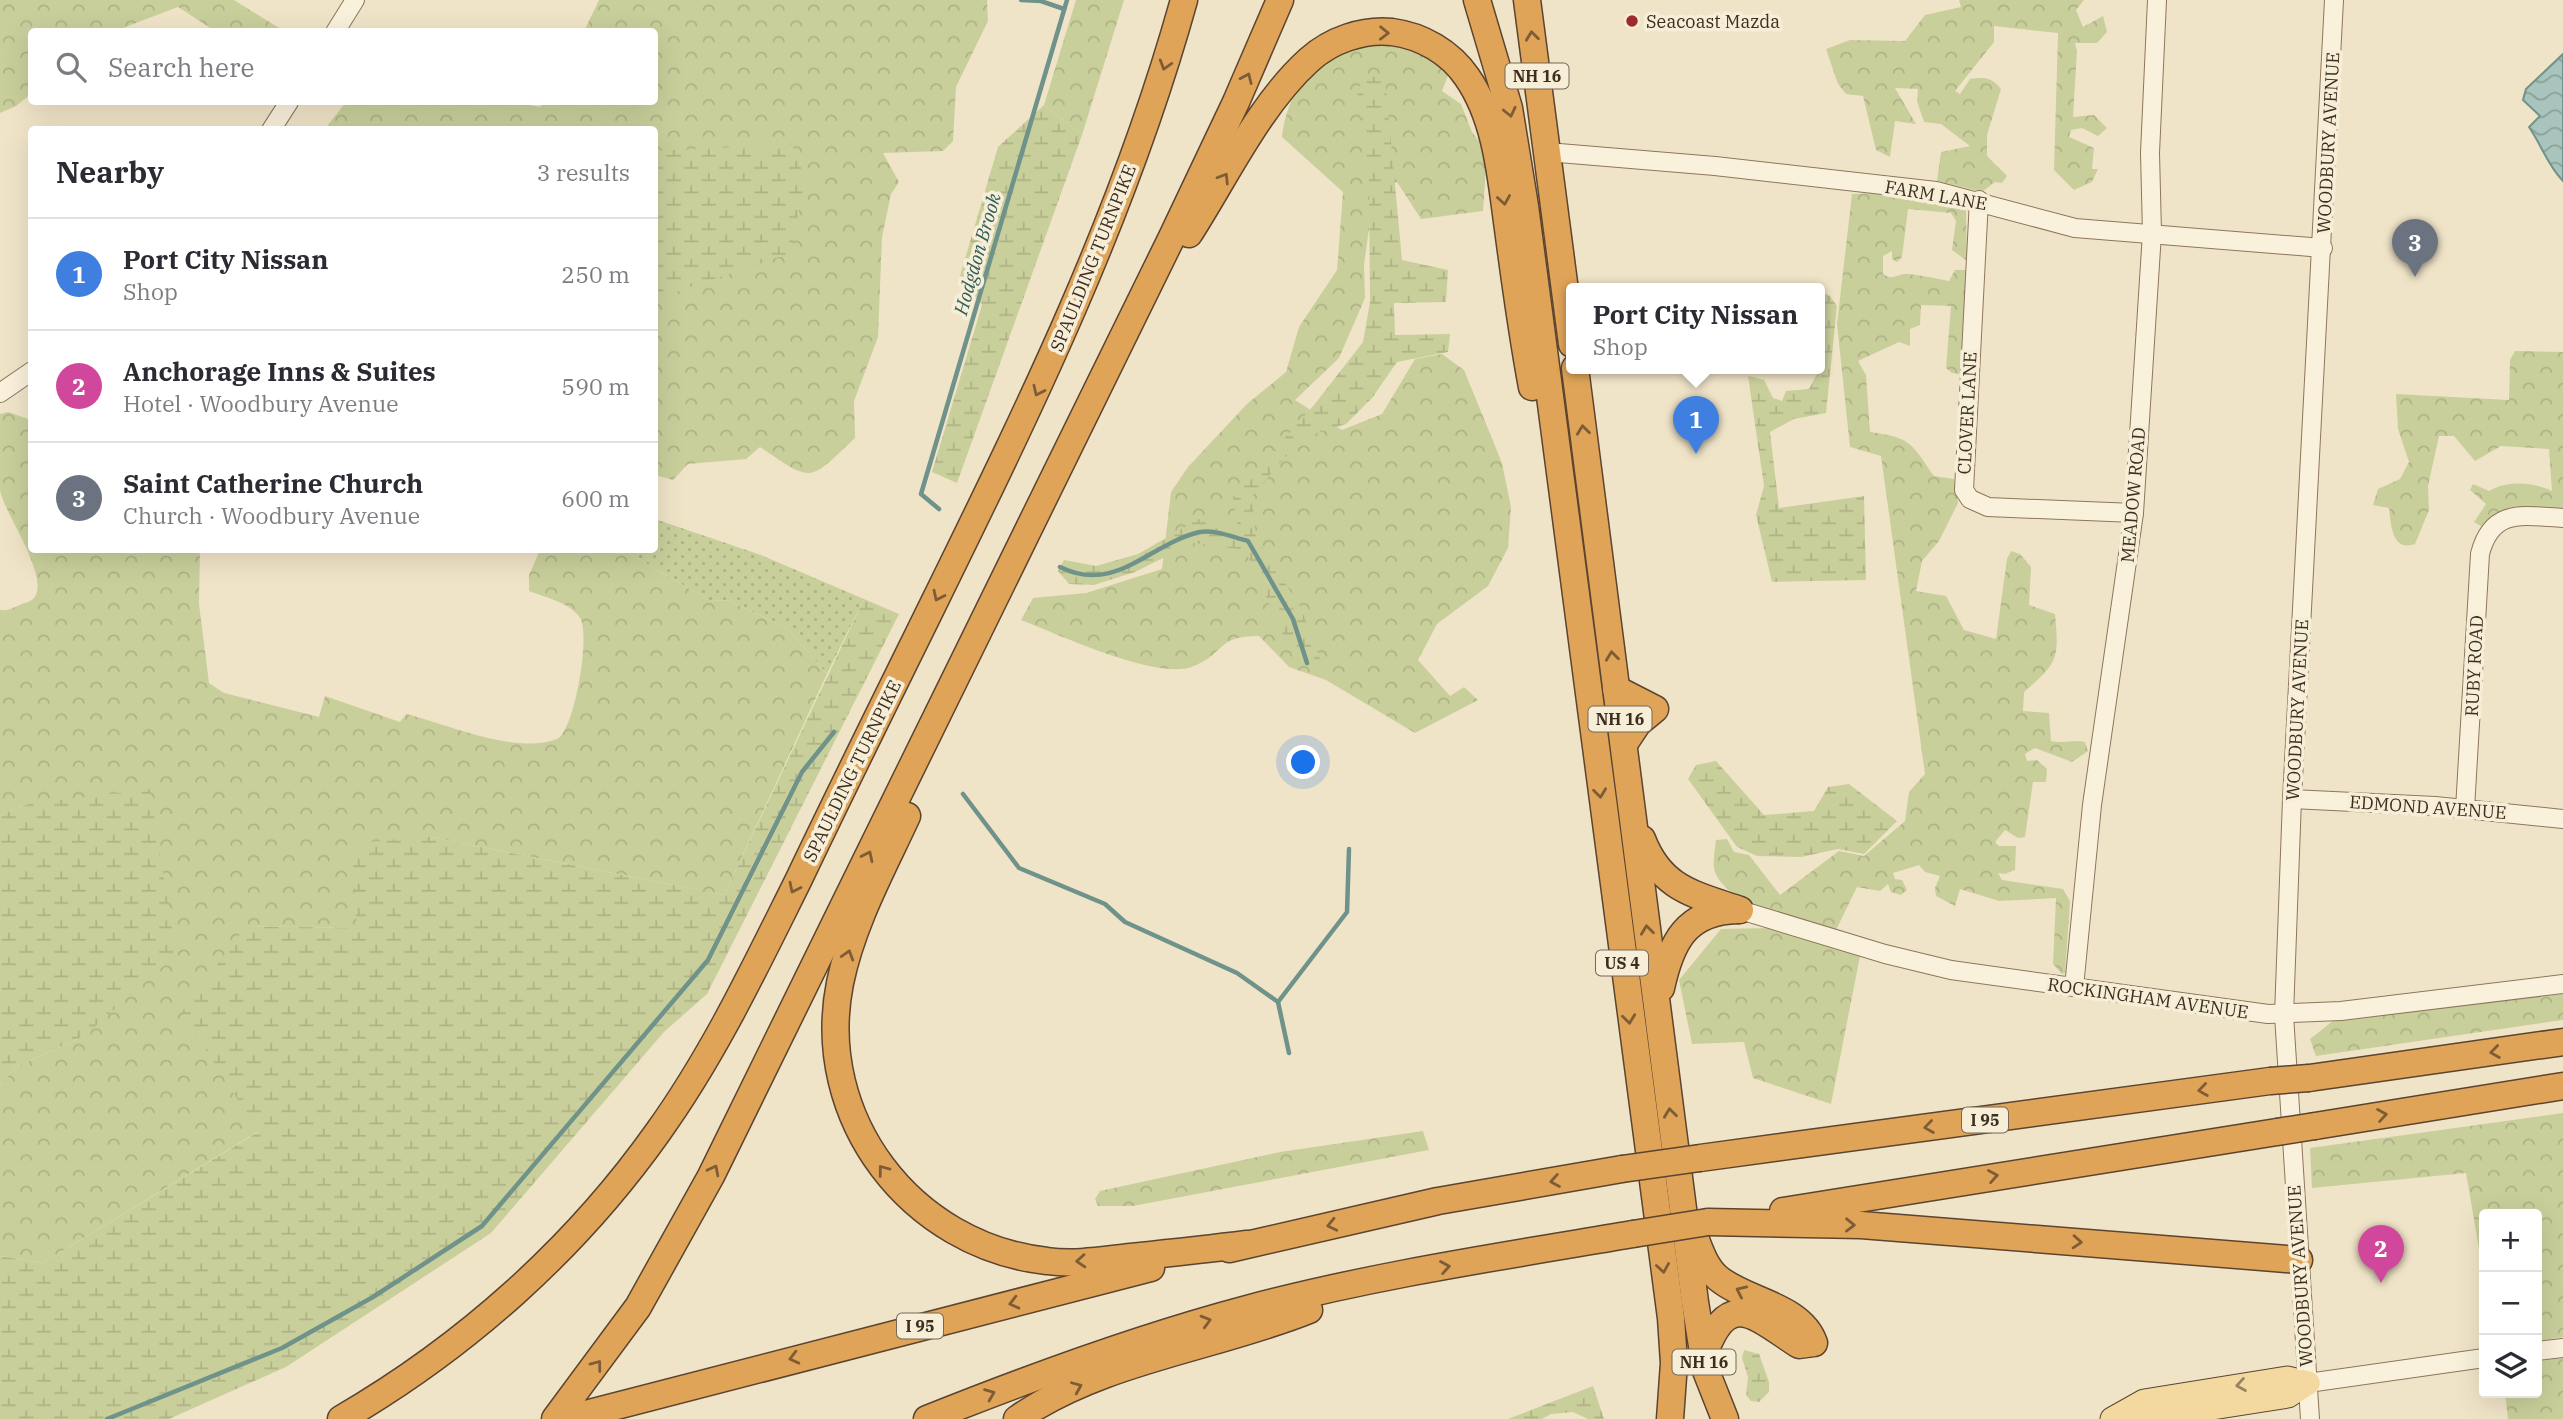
<!DOCTYPE html>
<html lang="en">
<head>
<meta charset="utf-8">
<style>
	body { margin:0; font-family:"IBM Plex Serif",serif; background:#f2f2f3; color:#2b2b33 }
	.controls { position:absolute; right:21px; bottom:21px; display:grid; overflow:hidden; border-radius:7px; box-shadow:0 7px 28px #0002 }
	.controls button { width:63px; height:63px; display:grid; place-items:center; padding:0; border:0; border-bottom:2px solid #e1e1e2; background:#fff; color:#2b2b33; font:35px sans-serif }
	.you { position:absolute; left:1304px; top:763px; width:24px; height:24px; margin:-18px; border:5px solid #fff; border-radius:50%; background:#1a73e8; box-shadow:0 0 0 10px #1a73e833 }
	.badge { display:grid; place-items:center; width:46px; height:46px; border-radius:50%; background:#9e2a2b; color:#fff; font-size:23px; font-weight:700 }
	.pin { position:absolute; translate:-50% -58px; filter:drop-shadow(0 2px 4px #0008) }
	.pin::after { content:''; position:absolute; top:37px; width:24px; height:21px; background:inherit; clip-path:polygon(0 0,100% 0,50% 100%) }
	.popup { position:absolute; left:1566px; top:283px; width:259px; height:91px; box-sizing:border-box; display:grid; place-content:center; border-radius:7px; background:#fff; filter:drop-shadow(0 2px 5px #0005); font-size:23px; white-space:nowrap; color:#7c7c81 }
	.popup b { font-size:26px; color:#2b2b33 }
	.popup::after { content:''; position:absolute; left:50%; top:100%; margin-left:-14px; border:14px solid transparent; border-top-color:#fff }
	.list { margin:0; padding:0; list-style:none }
	h2 { display:flex; justify-content:space-between; align-items:center; height:91px; margin:0; padding:0 28px; font-size:30px }
	h2 small { font-size:23px; font-weight:400; color:#7c7c81 }
	.list li { display:grid; grid-template-columns:46px 1fr auto; gap:21px; align-items:center; box-sizing:border-box; height:112px; padding:0 28px; border-top:2px solid #e1e1e2 }
	.list b { display:block; font-size:26px; white-space:nowrap }
	.list p { margin:0; font-size:23px; white-space:nowrap; color:#7c7c81 }
	.list em { font-size:23px; font-style:normal; color:#7c7c81 }
	.icon { flex:none; width:38px; height:38px; fill:none; stroke:currentColor; stroke-width:2; stroke-linecap:round; stroke-linejoin:round }
	.map { position:relative; flex:none; width:2563px; height:1419px; overflow:hidden }
	.search { position:absolute; background:#fff; box-shadow:0 7px 28px #0002; left:28px; top:28px; width:630px; height:77px; display:flex; align-items:center; gap:18px; box-sizing:border-box; padding:0 24px; border-radius:7px; color:#7c7c81; font-size:26px }
	.panel { position:absolute; background:#fff; box-shadow:0 7px 28px #0002; left:28px; top:126px; width:630px; height:427px; border-radius:7px }
	.map>svg:first-child { display:block }
	.grass { fill:url(#grass-dots) }
	.forest { fill:url(#forest-crowns) }
	.wetland { fill:url(#wetland-marsh) }
	.water { fill:url(#water-waves); stroke:#6f938a; stroke-width:2 }
	.lines { fill:none; stroke-linecap:round; stroke-linejoin:round }
	.stream { stroke:#6f938a; stroke-width:4.5 }
	.minor-casing { stroke:#8d765c; stroke-width:20 }
	.major-casing { stroke:#5b4430; stroke-width:25 }
	.highway-casing { stroke:#5b4430; stroke-width:29 }
	.minor { stroke:#faf1dc; stroke-width:18 }
	.major { stroke:#f3d9a0; stroke-width:23 }
	.highway { stroke:#e0a458; stroke-width:26 }
	.highway-bridge-casing { stroke:#5b4430; stroke-width:29; stroke-linecap:butt }
	.highway-bridge { stroke:#e0a458; stroke-width:26 }
	.oneway { stroke:#7e5d36 }
	.oneway2 { stroke:#988460 }
	.poi-dot { fill:#9e2a2b; stroke:#f7eed8; stroke-width:2.5 }
	.labels { text-anchor:middle; dominant-baseline:central; stroke-width:7; stroke-linejoin:round; paint-order:stroke }
	.shield { fill:#f7eed8; stroke:#756857; stroke-width:2 }
	.shield-label { font-size:16px; font-weight:bold; fill:#3d2e20 }
	.poi-label { font-size:18px; fill:#3d2e20; stroke:#f7eed8; text-anchor:start }
	.street-label { font-size:18px; fill:#3d2e20; stroke:#f7eed8 }
	.water-label { font-size:19px; font-style:italic; fill:#2f5d5a; stroke:#f7eed8 }
</style>
</head>
<body>
<div class="map">
<svg width="2563" height="1419" viewBox="0 0 2563 1419">
	<defs>
		<pattern id="grass-dots" width="8" height="8" patternUnits="userSpaceOnUse" patternTransform="scale(1.75)"><rect width="8" height="8" fill="#c9cf9b"/><path d="M2 2h.1M6 6h.1" fill="none" stroke="#aeb285" stroke-width="1.8" stroke-linecap="round"/></pattern>
		<pattern id="forest-crowns" width="20" height="18" patternUnits="userSpaceOnUse" patternTransform="scale(1.75)"><rect width="20" height="18" fill="#c9cf9b"/><path d="M2 6a3 3 0 1 1 6 0M12 15a3 3 0 1 1 6 0" fill="none" stroke="#aeb285"/></pattern>
		<pattern id="wetland-marsh" width="20" height="14" patternUnits="userSpaceOnUse" patternTransform="scale(1.75)"><rect width="20" height="14" fill="#c9cf9b"/><path d="M1 5h8M5 5V1M11 12h8M15 12V8" fill="none" stroke="#aeb285"/></pattern>
		<pattern id="water-waves" width="16" height="10" patternUnits="userSpaceOnUse" patternTransform="scale(1.75)"><rect width="16" height="10" fill="#a9c4bc"/><path d="M0 5q4-4 8 0t8 0" fill="none" stroke="#8ba098"/></pattern>
	</defs>
	<rect width="100%" height="100%" fill="#f0e4c8"/>
	<polygon class="grass" points="655,519 761,555 864,599 827,674 787,628 729,601 708,600 624,550 654,550"/>
	<g class="forest">
		<polygon points="0,0 234,0 284,31 215,31 178,7 115,31 32,32 31,94 16,106 0,113"/>
		<path d="M599 0H987L988 21 956 87 953 141 943 151 883 153 899 182 891 194 882 237 878 337 854 401 855 438C808 482 814 484 760 447L746 459 688 464 673 480 655 475 654 130H324L346 102H512L540 107 544 102H654V32L584 31Z"/>
		<polygon points="1076,0 1124,0 1082,135 1044,105"/>
		<path d="M1959 0H2084L2076 10 2083 27 2103 16 2107 32 2097 43H2075L2077 51 2073 117 2094 115 2107 128 2098 136 2082 128 2071 130 2069 137 2094 148 2092 169H2098L2092 182 2074 190 2054 170 2058 33 1994 26V42L1955 91 1960 94 1970 79C1983 77 1992 77 2001 89L1987 135V156L2007 176 2002 183 1995 182 1982 192 1937 181 1941 152 1970 146 1941 124 1924 122 1917 101 1918 89 1895 88 1916 124 1895 121 1890 157 1876 150 1863 96 1846 94 1838 84 1826 49 1850 40 1905 41 1925 15 1961 7Z"/>
		<path d="M1376 42 1423 53 1449 73 1442 91 1461 104 1472 132 1487 152 1483 211 1421 219 1397 182 1374 192 1364 265 1365 298 1339 358 1295 400 1342 430 1382 414 1415 359 1442 354 1464 370 1502 463 1511 507 1508 548 1488 586 1437 624 1418 660 1450 696 1464 687 1478 700 1415 733 1326 680 1289 667 1259 636C1216 636 1226 653 1194 666 1159 682 1058 634 1021 620L1033 598 1086 593 1162 569 1171 492 1188 467 1247 404 1286 372 1299 327 1337 270 1343 192 1282 137C1285 107 1301 73 1327 56 1340 48 1362 46 1376 42Z"/>
		<path d="M1879 193 1948 204 1966 210 1967 261 1952 250 1956 221 1951 213 1908 209 1902 257 1897 262 1892 259V251L1883 256V274C1892 280 1894 276 1904 274 1909 273 1941 279 1949 281L1955 270H1969L1963 375 1952 373 1946 368 1951 306 1921 305 1920 325 1910 329V346L1899 342 1858 361 1866 375 1870 432C1912 438 1911 443 1934 476L1954 479 1958 503 1939 541 1922 561 1916 591 1946 596 1964 630 1996 639 2007 559 2011 551 2020 554 2031 567 2029 605 2055 614C2059 658 2059 662 2024 692L2023 711 2049 713 2051 741C2063 744 2074 739 2085 742L2088 751 2072 762 2035 748 2025 754 2027 761 2037 760 2047 769 2046 782H2033L2025 837 2018 838 2005 830 1995 842 1999 846H2016L2015 870 2005 874 1998 873 2002 880 2063 889 2070 901 2065 973 2062 974 2053 964 2056 898 1999 901 1960 889 1955 906 1936 896 1935 888 1940 876 1925 872 1919 865 1893 873 1895 879 1902 880 1907 890 1901 895 1891 892 1888 884 1880 891 1857 887 1836 930C1805 921 1720 904 1714 868 1713 859 1715 849 1716 840L1727 839 1734 852 1749 855 1780 895 1839 851 1864 856 1905 821 1909 792 1925 774 1881 456 1850 447 1837 324 1852 194Z"/>
		<path d="M2515 351 2563 352V510C2528 507 2509 501 2481 526L2474 522 2486 504 2470 490 2473 484 2489 491C2507 480 2534 482 2552 491L2549 449 2501 446 2475 461 2454 436H2439L2428 486 2429 510 2415 544C2392 552 2391 525 2389 508L2373 505 2378 489 2400 479 2409 462 2398 429 2396 394 2509 400 2510 360Z"/>
		<path d="M8 412 31 420 32 550H200L199 604 209 683 224 693 319 717 325 696 400 722 406 714C447 724 516 755 557 739 574 732 591 635 580 618 571 603 545 597 529 591V575L540 550H624L708 600 729 601 787 628 827 674 724 895 426 836 357 928 246 926 259 1131 43 1263 0 1256V1085L16 1067 84 1036 28 804 0 815V610C11 611 15 606 25 603 63 594 3 513 0 490 0 465 0 438 0 414Z"/>
		<polygon points="1773,928 1860,956 1831,1104 1753,1078 1744,1042 1692,1044 1679,980 1721,929"/>
		<polygon points="2563,994 2563,1020 2316,1056 2310,1039 2334,1020"/>
		<polygon points="2563,1113 2563,1337 2537,1341 2537,1214 2484,1214 2484,1278 2466,1173 2312,1188 2310,1148"/>
		<polygon points="1423,1131 1429,1150 1133,1206 1098,1206 1095,1199 1100,1191 1280,1152"/>
		<polygon points="2563,1358 2563,1419 2508,1419 2505,1393 2537,1393 2537,1361"/>
	</g>
	<g class="wetland">
		<polygon points="1367,76 1385,78 1402,260 1448,270 1446,302 1394,303 1395,335 1450,334 1448,352 1397,362 1372,398 1346,424 1302,438 1252,496 1256,538 1301,608 1324,669 1294,659 1245,550 1193,543 1135,572 1094,585 1069,584 1058,571 1064,560 1096,566 1138,554 1199,519 1238,529 1233,497 1314,405 1363,342 1370,302 1369,180 1357,90"/>
		<polygon points="1044,105 1082,135 957,483 932,472 982,305 960,276 998,147"/>
		<polygon points="792,144 805,178 791,253 655,299 655,151"/>
		<polygon points="1820,291 1830,296 1837,306 1826,413 1794,419 1770,432 1779,508 1864,496 1866,580 1772,582 1756,515 1764,486 1748,376 1764,380 1773,398 1782,401 1786,391 1809,389 1820,368"/>
		<polygon points="864,599 899,614 707,994 664,1032 491,1233 286,1367 169,1419 0,1419 0,1256 43,1263 258,1132 182,1012 246,926 357,928 352,844 426,836 724,895"/>
		<polygon points="1716,761 1764,815 1814,811 1828,787 1849,784 1897,821 1864,854 1838,849 1801,857 1757,856 1737,847 1688,779 1696,765"/>
		<polygon points="150,789 176,955 84,1036 16,1067 0,1085 0,815 28,804"/>
		<polygon points="1744,1350 1759,1354 1769,1382 1769,1392 1759,1402 1751,1401 1746,1395 1748,1377 1742,1358"/>
		<polygon points="1593,1386 1604,1419 1588,1419 1573,1412 1551,1414 1542,1419 1508,1419"/>
	</g>
	<path class="water" d="M2563 54V181C2548 166 2542 146 2529 127L2540 116 2523 100 2526 89Z"/>
	<g class="lines">
		<g class="stream">
			<polyline points="1021,0 1041,1 1064,9"/>
			<polyline points="939,509 921,494 1067,0"/>
			<path d="M1060 567C1116 595 1150 543 1200 532 1214 529 1235 538 1248 541L1293 619 1307 663"/>
			<polyline points="963,794 1019,868 1105,904 1125,922 1237,973 1278,1002"/>
			<polyline points="1289,1053 1278,1002 1347,912 1349,849"/>
			<polyline points="107,1419 282,1348 373,1297 482,1226 708,960 802,772 834,732"/>
		</g>
		<defs>
			<g id="minor">
				<polyline points="335,32 355,0"/>
				<polyline points="271,130 289,102"/>
				<polyline points="1547,152 1715,166 1936,191 2075,228 2323,248"/>
				<polyline points="1979,200 1964,490 1970,499 1988,507 2134,513"/>
				<polyline points="0,393 32,371"/>
				<polyline points="2292,799 2435,806 2563,819"/>
				<path d="M2465 809 2480 554C2492 507 2524 516 2563 518"/>
				<polyline points="1740,910 1885,954 1951,970 2268,1014 2341,1011 2563,984"/>
				<polyline points="2074,987 2092,805 2134,513 2152,233 2150,153 2157,0"/>
				<polyline points="2537,1351 2563,1348"/>
				<polyline points="2308,1383 2484,1358"/>
				<polyline points="2310,1419 2284,1015 2292,799 2334,0"/>
			</g>
			<g id="major">
				<polyline points="2112,1419 2144,1401 2287,1378 2308,1383"/>
				<polyline points="2142,1419 2288,1396 2308,1383"/>
			</g>
			<g id="highway">
				<polyline points="1477,0 1509,108 1525,206 1671,1318 1674,1363 1670,1419"/>
				<polyline points="1527,0 1572,344"/>
				<path d="M1189 234C1225 178 1260 104 1309 60 1331 40 1363 29 1392 32 1422 36 1450 52 1467 77 1497 120 1501 179 1508 229 1515 282 1522 334 1532 387"/>
				<polyline points="1575,368 1695,1302 1706,1371 1725,1419"/>
				<polyline points="1616,689 1655,709 1638,723 1624,744"/>
				<path d="M907 816C882 870 852 924 840 983 813 1118 911 1246 1047 1261 1075 1265 1103 1260 1131 1257 1170 1253 1208 1249 1247 1244"/>
				<path d="M1642 839C1661 889 1694 894 1740 910"/>
				<path d="M1661 988C1671 942 1686 911 1738 910"/>
				<polyline points="2309,1078 2563,1042"/>
				<polyline points="2315,1126 2563,1086"/>
				<polyline points="1700,1158 2270,1081"/>
				<polyline points="1783,1211 2277,1132"/>
				<polyline points="1708,1222 1861,1225 2299,1260"/>
				<path d="M1694 1235C1700 1250 1705 1267 1718 1278 1745 1301 1801 1305 1814 1343L1799 1345C1752 1314 1728 1288 1703 1357"/>
				<polyline points="1229,1249 1438,1201 1622,1169"/>
				<path d="M341 1419C465 1347 575 1249 658 1132 714 1054 755 967 798 881 838 797 879 714 920 631 1023 421 1121 226 1184 0"/>
				<polyline points="555,1419 638,1307 711,1176 1172,237 1236,102 1280,0"/>
				<polyline points="566,1419 1151,1268"/>
				<path d="M927 1419C1032 1377 1138 1338 1247 1309 1374 1275 1504 1256 1633 1234"/>
				<path d="M1017 1419C1101 1360 1215 1348 1309 1310"/>
			</g>
		</defs>
		<use href="#minor" class="minor-casing"/>
		<use href="#major" class="major-casing"/>
		<use href="#highway" class="highway-casing"/>
		<use href="#minor" class="minor"/>
		<use href="#major" class="major"/>
		<use href="#highway" class="highway"/>
		<defs>
			<g id="highway-bridge">
				<polyline points="2270,1081 2309,1078"/>
				<polyline points="2277,1132 2315,1126"/>
				<polyline points="1622,1169 1700,1158"/>
				<polyline points="1633,1234 1708,1222"/>
			</g>
		</defs>
		<use href="#highway-bridge" class="highway-bridge-casing"/>
		<use href="#highway-bridge" class="highway-bridge"/>
	</g>
	<defs><path id="oneway-chevron" d="M-2-3.5L2.5 0L-2 3.5" fill="none" stroke-width="1.6" stroke-linecap="round" stroke-linejoin="round" transform="scale(1.75)"/></defs>
	<g class="oneway">
		<use href="#oneway-chevron" transform="translate(1384 33) rotate(1)"/>
		<use href="#oneway-chevron" transform="translate(1532 36) rotate(-97)"/>
		<use href="#oneway-chevron" transform="translate(1165 65) rotate(107)"/>
		<use href="#oneway-chevron" transform="translate(1247 78) rotate(-66)"/>
		<use href="#oneway-chevron" transform="translate(1510 112) rotate(77)"/>
		<use href="#oneway-chevron" transform="translate(1224 178) rotate(-58)"/>
		<use href="#oneway-chevron" transform="translate(1504 200) rotate(81)"/>
		<use href="#oneway-chevron" transform="translate(1038 391) rotate(115)"/>
		<use href="#oneway-chevron" transform="translate(1583 430) rotate(-97)"/>
		<use href="#oneway-chevron" transform="translate(938 596) rotate(116)"/>
		<use href="#oneway-chevron" transform="translate(1612 656) rotate(-97)"/>
		<use href="#oneway-chevron" transform="translate(1600 793) rotate(83)"/>
		<use href="#oneway-chevron" transform="translate(868 856) rotate(-64)"/>
		<use href="#oneway-chevron" transform="translate(794 888) rotate(116)"/>
		<use href="#oneway-chevron" transform="translate(1647 930) rotate(-97)"/>
		<use href="#oneway-chevron" transform="translate(848 955) rotate(-73)"/>
		<use href="#oneway-chevron" transform="translate(1629 1019) rotate(83)"/>
		<use href="#oneway-chevron" transform="translate(2495 1052) rotate(172)"/>
		<use href="#oneway-chevron" transform="translate(2203 1090) rotate(172)"/>
		<use href="#oneway-chevron" transform="translate(1670 1113) rotate(-97)"/>
		<use href="#oneway-chevron" transform="translate(2382 1115) rotate(-9)"/>
		<use href="#oneway-chevron" transform="translate(1929 1127) rotate(172)"/>
		<use href="#oneway-chevron" transform="translate(714 1170) rotate(-63)"/>
		<use href="#oneway-chevron" transform="translate(883 1170) rotate(-127)"/>
		<use href="#oneway-chevron" transform="translate(1993 1176) rotate(-10)"/>
		<use href="#oneway-chevron" transform="translate(1555 1181) rotate(170)"/>
		<use href="#oneway-chevron" transform="translate(1332 1225) rotate(167)"/>
		<use href="#oneway-chevron" transform="translate(1850 1225) rotate(1)"/>
		<use href="#oneway-chevron" transform="translate(2077 1242) rotate(4)"/>
		<use href="#oneway-chevron" transform="translate(1081 1261) rotate(176)"/>
		<use href="#oneway-chevron" transform="translate(1445 1267) rotate(-10)"/>
		<use href="#oneway-chevron" transform="translate(1663 1268) rotate(81)"/>
		<use href="#oneway-chevron" transform="translate(1741 1291) rotate(-155)"/>
		<use href="#oneway-chevron" transform="translate(1014 1303) rotate(166)"/>
		<use href="#oneway-chevron" transform="translate(1206 1321) rotate(-16)"/>
		<use href="#oneway-chevron" transform="translate(794 1358) rotate(166)"/>
		<use href="#oneway-chevron" transform="translate(597 1365) rotate(-53)"/>
		<use href="#oneway-chevron" transform="translate(1077 1387) rotate(-23)"/>
		<use href="#oneway-chevron" transform="translate(990 1394) rotate(-22)"/>
	</g>
	<use class="oneway2" href="#oneway-chevron" transform="translate(2241 1385) rotate(171)"/>
	<circle class="poi-dot" cx="1632" cy="21" r="7"/>
	<g class="labels">
		<g class="shield">
			<rect x="1505.5" y="63.5" width="63" height="25" rx="5"/>
			<rect x="1588.5" y="706.5" width="63" height="25" rx="5"/>
			<rect x="1596" y="950.5" width="52" height="25" rx="5"/>
			<rect x="1962" y="1107.5" width="46" height="25" rx="5"/>
			<rect x="897" y="1313.5" width="46" height="25" rx="5"/>
			<rect x="1672.5" y="1349.5" width="63" height="25" rx="5"/>
		</g>
		<g class="shield-label">
			<text x="1537" y="76">NH 16</text>
			<text x="1620" y="719">NH 16</text>
			<text x="1622" y="963">US 4</text>
			<text x="1985" y="1120">I 95</text>
			<text x="920" y="1326">I 95</text>
			<text x="1704" y="1362">NH 16</text>
		</g>
		<g class="poi-label">
			<text x="1646" y="21">Seacoast Mazda</text>
		</g>
		<g class="street-label">
			<text transform="translate(2328 143) rotate(-87)">WOODBURY AVENUE</text>
			<text transform="translate(1936 195) rotate(10)">FARM LANE</text>
			<text transform="translate(1093 258) rotate(-68)">SPAULDING TURNPIKE</text>
			<text transform="translate(1967 413) rotate(-87)">CLOVER LANE</text>
			<text transform="translate(2133 495) rotate(-85)">MEADOW ROAD</text>
			<text transform="translate(2474 666) rotate(-87)">RUBY ROAD</text>
			<text transform="translate(2297 710) rotate(-87)">WOODBURY AVENUE</text>
			<text transform="translate(852 771) rotate(-64)">SPAULDING TURNPIKE</text>
			<text transform="translate(2428 807) rotate(4)">EDMOND AVENUE</text>
			<text transform="translate(2148 998) rotate(8)">ROCKINGHAM AVENUE</text>
			<text transform="translate(2300 1276) rotate(-94)">WOODBURY AVENUE</text>
		</g>
		<g class="water-label">
			<text transform="translate(977 254) rotate(-74)">Hodgdon Brook</text>
		</g>
	</g>
</svg>
<div class="controls">
<button>+</button>
<button>−</button>
<button><svg class="icon" aria-label="layers" viewBox="0 0 24 24"><path d="M12 4l9 5-9 5-9-5zM3 14l9 5 9-5"/></svg></button>
</div>
<div class="you"></div>
<div class="pin badge" style="left:1696px;top:454px;background:#3f7fe0">1</div>
<div class="popup"><b>Port City Nissan</b>Shop</div>
<div class="pin badge" style="left:2381px;top:1283px;background:#d1479c">2</div>
<div class="pin badge" style="left:2415px;top:277px;background:#6b7280">3</div>
<div class="search"><svg class="icon" aria-label="search" viewBox="0 0 24 24"><circle cx="10" cy="10" r="6"/><path d="M15 15l6 6"/></svg>Search here</div>
<section class="panel">
<h2>Nearby<small>3 results</small></h2>
<ul class="list">
<li><span class="badge" style="background:#3f7fe0">1</span><div><b>Port City Nissan</b><p>Shop</p></div><em>250 m</em></li>
<li><span class="badge" style="background:#d1479c">2</span><div><b>Anchorage Inns &amp; Suites</b><p>Hotel · Woodbury Avenue</p></div><em>590 m</em></li>
<li><span class="badge" style="background:#6b7280">3</span><div><b>Saint Catherine Church</b><p>Church · Woodbury Avenue</p></div><em>600 m</em></li>
</ul>
</section>
</div>
</body>
</html>
